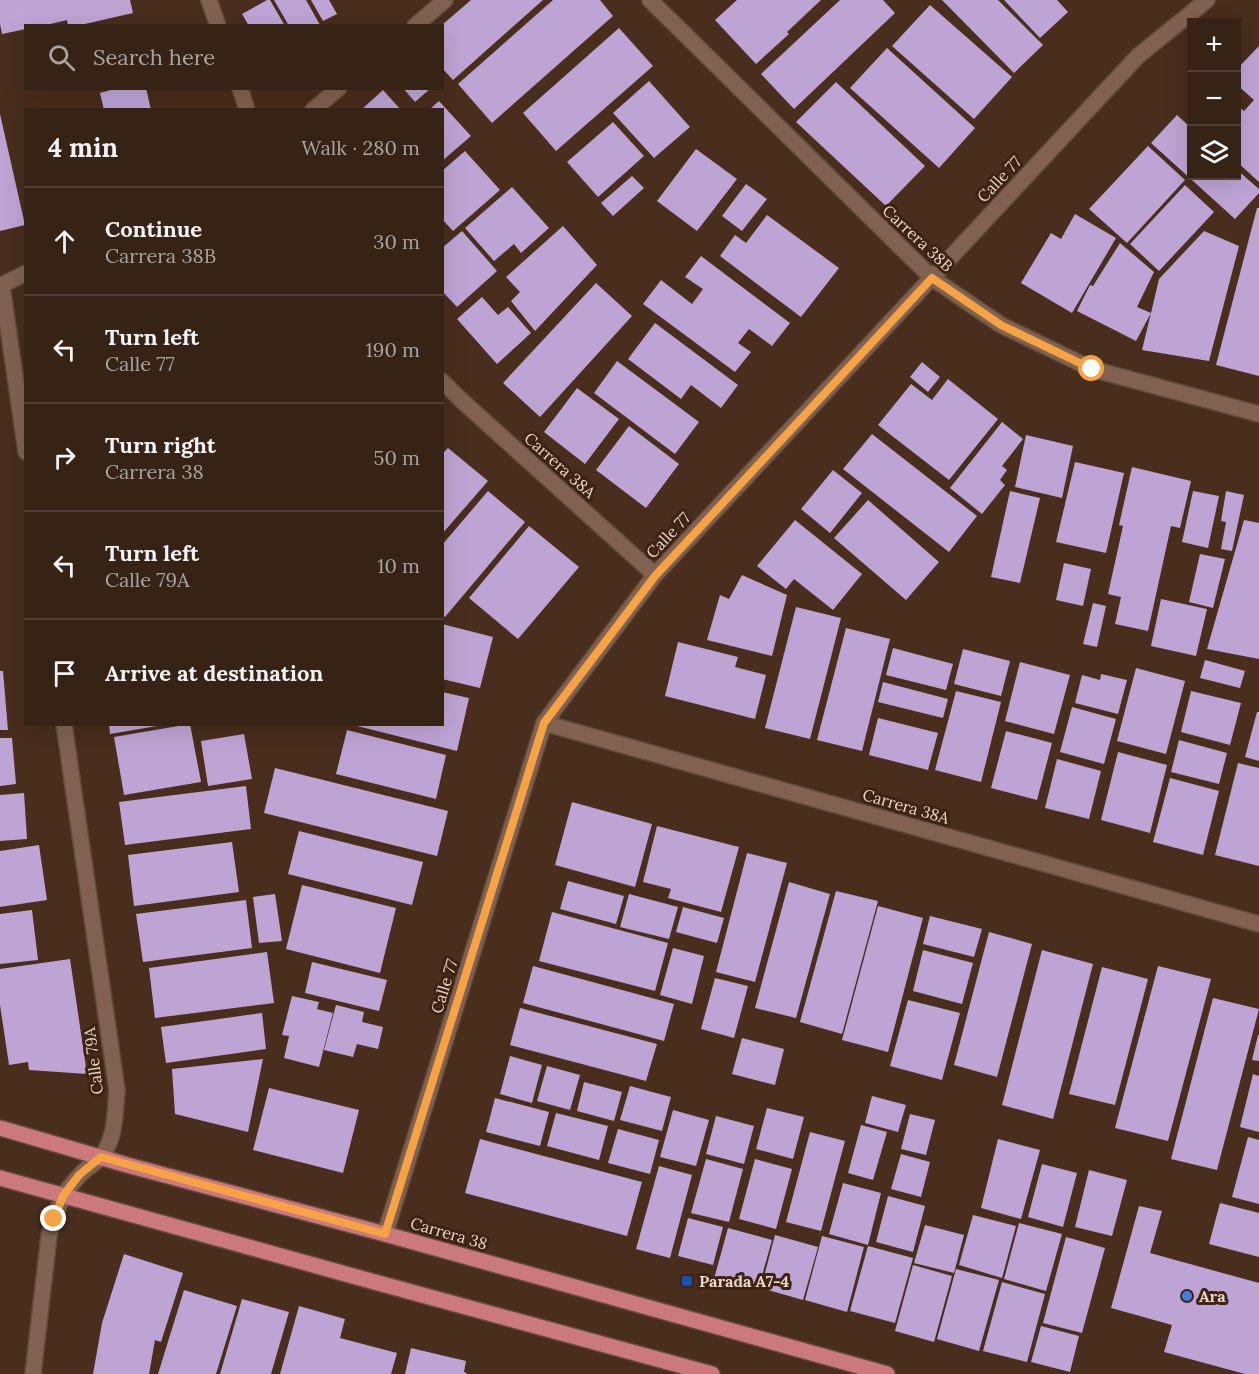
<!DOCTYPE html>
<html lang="en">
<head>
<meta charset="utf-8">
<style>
	body { margin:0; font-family:Lora,serif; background:#422f23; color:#f1f3f6 }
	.controls { position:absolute; right:18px; top:18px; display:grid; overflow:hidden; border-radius:0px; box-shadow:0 6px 24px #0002 }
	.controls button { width:54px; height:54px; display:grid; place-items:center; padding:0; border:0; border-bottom:2px solid #513f35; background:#372216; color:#f1f3f6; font:30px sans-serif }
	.stop { position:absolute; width:18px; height:18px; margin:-14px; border:4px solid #f6a247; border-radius:50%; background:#fff }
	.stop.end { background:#f6a247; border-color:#fff; box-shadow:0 2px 6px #0008 }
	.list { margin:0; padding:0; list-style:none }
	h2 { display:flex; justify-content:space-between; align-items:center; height:78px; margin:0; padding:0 24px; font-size:26px }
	h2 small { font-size:20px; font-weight:400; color:#aaa4a1 }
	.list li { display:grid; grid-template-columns:39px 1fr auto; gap:18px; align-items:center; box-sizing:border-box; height:108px; padding:0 24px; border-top:2px solid #513f35 }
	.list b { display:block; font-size:22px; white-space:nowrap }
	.list p { margin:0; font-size:20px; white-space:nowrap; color:#aaa4a1 }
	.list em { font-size:20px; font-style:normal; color:#aaa4a1 }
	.icon { flex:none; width:33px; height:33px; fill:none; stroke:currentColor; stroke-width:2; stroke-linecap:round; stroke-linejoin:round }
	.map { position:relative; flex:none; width:1259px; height:1374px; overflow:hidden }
	.search { position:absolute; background:#372216; box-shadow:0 6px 24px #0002; left:24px; top:24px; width:420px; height:66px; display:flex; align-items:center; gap:15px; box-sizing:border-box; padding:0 21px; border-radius:0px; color:#aaa4a1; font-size:22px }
	.panel { position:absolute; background:#372216; box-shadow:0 6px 24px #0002; left:24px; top:108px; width:420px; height:618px; border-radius:0px }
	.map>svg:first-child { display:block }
	.building { fill:#bea4d5 }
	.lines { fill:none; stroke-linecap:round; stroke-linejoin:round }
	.minor-casing { stroke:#634b3c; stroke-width:18 }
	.major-casing { stroke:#634b3c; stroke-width:18 }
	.minor { stroke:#816250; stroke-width:15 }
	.major { stroke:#cc797d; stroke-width:15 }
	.route { stroke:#f6a247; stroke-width:8 }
	.transit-dot { fill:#1a4fb4; stroke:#3e2313; stroke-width:2 }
	.shop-dot { fill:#3f7fe0; stroke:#3e2313; stroke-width:2 }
	.labels { text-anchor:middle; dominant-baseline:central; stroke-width:6; stroke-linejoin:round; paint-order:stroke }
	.street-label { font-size:16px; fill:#e7d5cb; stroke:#3e2313 }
	.poi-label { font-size:16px; font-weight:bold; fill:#e7d5cb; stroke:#3e2313; text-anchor:start }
</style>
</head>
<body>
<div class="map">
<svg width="1259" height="1374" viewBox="0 0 1259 1374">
	<rect width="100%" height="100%" fill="#492d1d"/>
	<g class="building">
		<polygon points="0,0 130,0 133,13 76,26 68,26 67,20 42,26 26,26 26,29 2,34 0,24"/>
		<polygon points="267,0 270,0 285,26 249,26 242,14"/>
		<polygon points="274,0 306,0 320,25 289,26"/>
		<polygon points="311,0 329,0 337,14 323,21"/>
		<polygon points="471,0 543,0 453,80 442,68 442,25"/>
		<polygon points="553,0 600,0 613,16 492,123 458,84"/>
		<polygon points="737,0 821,0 787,32 789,34 756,64 715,20"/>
		<polygon points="840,0 883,0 895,13 794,109 761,74"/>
		<polygon points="942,0 998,0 1043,45 1014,73"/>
		<polygon points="1004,0 1057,0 1068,12 1040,38"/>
		<polygon points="930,5 1012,77 974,119 892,46"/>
		<polygon points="619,28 653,66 556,151 523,113"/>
		<polygon points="1259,46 1259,182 1236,161 1236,105 1244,111 1254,100 1236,84 1236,70"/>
		<polygon points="887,48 975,128 939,168 850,88"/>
		<polygon points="649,81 690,127 654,158 613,113"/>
		<polygon points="836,82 925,166 886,206 796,122"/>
		<polygon points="118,88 146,88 151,110 104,110 100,93"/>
		<polygon points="403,88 431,88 415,102"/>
		<polygon points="383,90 401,110 361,110"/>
		<polygon points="439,101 471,136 442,161 442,110 429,110"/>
		<polygon points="0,114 25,225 0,231"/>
		<polygon points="1177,115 1191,128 1191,176 1236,176 1236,169 1259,189 1259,193 1235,219 1151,143"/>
		<polygon points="613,122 644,156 598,197 567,162"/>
		<polygon points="1148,146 1185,180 1127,243 1089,209"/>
		<polygon points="696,149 737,179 697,231 657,201"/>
		<polygon points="465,151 500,190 453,231 442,219 442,171"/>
		<polygon points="632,176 644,188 613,216 601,203"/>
		<polygon points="746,184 767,199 742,231 722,216"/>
		<polygon points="1185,185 1214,212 1159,271 1130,244"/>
		<polygon points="512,187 549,228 521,253 514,244 494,261 465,228"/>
		<polygon points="1257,208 1259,208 1259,376 1216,365"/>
		<polygon points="1075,214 1116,238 1072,313 1021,283 1051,233 1061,239"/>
		<polygon points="767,215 839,268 801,317 720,256 735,235 746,243"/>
		<polygon points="563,226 597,265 535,331 511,301 520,292 506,277"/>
		<polygon points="462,231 497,271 457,307 442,291 442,248"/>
		<polygon points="1204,231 1239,246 1209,361 1142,350 1151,313 1136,341 1077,311 1090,285 1093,286 1120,243 1154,272 1137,307 1151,313 1159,279"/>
		<polygon points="701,256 790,323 772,346 749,329 738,343 751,352 735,372 643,304 661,280 692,304 703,289 685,277"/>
		<polygon points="596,283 632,316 540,417 503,383"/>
		<polygon points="482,297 498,315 508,307 531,333 497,364 457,319"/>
		<polygon points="655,323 738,385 721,408 691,385 681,399 628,359"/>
		<polygon points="617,361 699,422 675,454 594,393"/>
		<polygon points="922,362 940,377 928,392 910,377"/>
		<polygon points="948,379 998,419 949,480 878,425 911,384 932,400"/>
		<polygon points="577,388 619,419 585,464 544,432"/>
		<polygon points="1002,422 1023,439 1002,466 1007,470 1000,480 1005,485 982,514 950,488"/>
		<polygon points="629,426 679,464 646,508 596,470"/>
		<polygon points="872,434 977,516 949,552 843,469"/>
		<polygon points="1026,435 1073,446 1062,498 1015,487"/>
		<polygon points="448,448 488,481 442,534 442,454"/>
		<polygon points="1075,462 1124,473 1106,553 1056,542"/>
		<polygon points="1132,467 1191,481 1180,528 1171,526 1148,631 1115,624 1121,597 1108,594 1123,526 1119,525"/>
		<polygon points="833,470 862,493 830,533 801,509"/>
		<polygon points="488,491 525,522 445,617 442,614 442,545"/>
		<polygon points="1010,491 1040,498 1020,583 991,577"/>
		<polygon points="1193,491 1219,496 1208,548 1182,542"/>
		<polygon points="1226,491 1244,495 1232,551 1221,549 1226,522 1221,521"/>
		<polygon points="868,500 939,562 906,600 834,538"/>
		<polygon points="795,520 862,574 833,610 794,579 786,589 757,566"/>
		<polygon points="1244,520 1259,523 1259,659 1207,649"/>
		<polygon points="529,526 579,567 518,639 469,598"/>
		<polygon points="1200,554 1225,559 1213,608 1189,602"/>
		<polygon points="1064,563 1091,569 1083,606 1056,600"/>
		<polygon points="742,575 787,595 772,656 707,640 720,595 729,599"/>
		<polygon points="1161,599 1207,609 1196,656 1151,646"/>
		<polygon points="1093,603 1106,606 1097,647 1083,644"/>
		<polygon points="796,607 841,618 810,739 765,728"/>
		<polygon points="442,624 493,637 480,688 442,679"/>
		<polygon points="846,628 890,639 862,751 817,740"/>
		<polygon points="678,642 738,657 735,667 766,675 755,719 665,696"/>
		<polygon points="893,648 953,664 946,690 886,675"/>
		<polygon points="963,649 1010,661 1001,696 954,684"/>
		<polygon points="1205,660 1245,671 1240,688 1200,678"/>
		<polygon points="1020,662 1070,675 1054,734 1005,721"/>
		<polygon points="1136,668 1185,681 1166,754 1117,741"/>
		<polygon points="0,671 3,671 8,730 0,730"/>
		<polygon points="1101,674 1127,680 1118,714 1075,703 1082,675 1100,680"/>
		<polygon points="883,682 948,699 943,718 878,702"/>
		<polygon points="956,691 1001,702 981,782 935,770"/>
		<polygon points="1191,691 1241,703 1230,745 1181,732"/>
		<polygon points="442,692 469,698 457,751 353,725 442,724"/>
		<polygon points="1072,707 1116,719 1104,764 1060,752"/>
		<polygon points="1257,712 1259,712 1259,761 1245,757"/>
		<polygon points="878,718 938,733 928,770 869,755"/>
		<polygon points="109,724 157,724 157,726 110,734"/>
		<polygon points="190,724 201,782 124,795 114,737"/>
		<polygon points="347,730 446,755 436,799 336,774"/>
		<polygon points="1006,731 1052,743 1037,800 991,788"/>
		<polygon points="244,734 252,779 208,786 201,741"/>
		<polygon points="0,738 12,738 16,784 0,786"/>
		<polygon points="1179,740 1227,753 1219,784 1171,772"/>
		<polygon points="1118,752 1167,765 1150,833 1101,820"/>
		<polygon points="1057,759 1101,771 1089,819 1045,808"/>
		<polygon points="1238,763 1259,768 1259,866 1215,855"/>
		<polygon points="275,768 448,811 437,856 264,813"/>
		<polygon points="1170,778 1219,791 1203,855 1153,842"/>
		<polygon points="246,786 251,829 125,845 119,802"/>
		<polygon points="24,793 27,839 0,841 0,795"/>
		<polygon points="572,802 652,824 635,887 555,865"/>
		<polygon points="657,826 739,847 721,912 668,898 671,889 643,882"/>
		<polygon points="299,831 423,862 412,905 288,874"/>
		<polygon points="232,842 239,892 134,906 128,855"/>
		<polygon points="39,845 47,900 0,907 0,851"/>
		<polygon points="747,853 787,863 755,982 716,972"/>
		<polygon points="568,881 624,896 616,924 560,909"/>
		<polygon points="789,882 830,894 796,1018 755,1008"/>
		<polygon points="302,885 396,908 380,973 286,949"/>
		<polygon points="836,891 878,901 842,1034 800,1022"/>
		<polygon points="275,894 282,941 259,943 253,897"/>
		<polygon points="629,894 678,907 669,939 620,927"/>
		<polygon points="246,900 252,948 143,962 136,914"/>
		<polygon points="878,906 923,918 888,1052 842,1040"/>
		<polygon points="683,907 724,918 717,943 676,932"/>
		<polygon points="32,910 38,960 0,964 0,914"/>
		<polygon points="552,912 668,943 655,991 539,961"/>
		<polygon points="930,916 982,929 974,957 923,944"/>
		<polygon points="989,932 1032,944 997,1077 954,1065"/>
		<polygon points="673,948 704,956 692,1004 660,995"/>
		<polygon points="923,950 973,963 962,1004 913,991"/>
		<polygon points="1042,950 1093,964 1053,1119 1002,1105"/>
		<polygon points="267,952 274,1003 155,1018 149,968"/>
		<polygon points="70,959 87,1074 29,1070 28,1062 9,1065 0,1005 0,969"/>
		<polygon points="312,962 387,980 379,1011 305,993"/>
		<polygon points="533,966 674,1004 664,1041 523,1003"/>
		<polygon points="1158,966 1211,979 1168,1141 1115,1128"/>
		<polygon points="1102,967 1148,979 1115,1105 1069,1094"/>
		<polygon points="715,978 748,986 734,1038 701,1029"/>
		<polygon points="292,996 319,1002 317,1009 333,1013 319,1067 284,1058 289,1036 282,1035"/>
		<polygon points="1213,998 1259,1009 1217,1170 1171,1159"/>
		<polygon points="908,1000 960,1013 942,1080 890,1066"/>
		<polygon points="336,1005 364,1012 362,1022 383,1027 378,1049 357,1044 353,1057 324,1050"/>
		<polygon points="520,1008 657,1044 646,1081 510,1045"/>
		<polygon points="262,1013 266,1049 166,1063 161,1027"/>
		<polygon points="1258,1035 1259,1035 1259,1061 1252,1060"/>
		<polygon points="742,1038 784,1049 775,1085 732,1074"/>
		<polygon points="510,1056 542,1065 532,1103 500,1094"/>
		<polygon points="263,1059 248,1132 175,1114 172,1069"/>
		<polygon points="547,1066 580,1075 570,1110 537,1101"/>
		<polygon points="1253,1074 1259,1076 1259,1132 1240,1127"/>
		<polygon points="584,1082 622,1092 614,1121 577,1111"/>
		<polygon points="630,1086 671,1097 662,1131 620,1120"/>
		<polygon points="269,1088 359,1110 343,1173 253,1150"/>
		<polygon points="872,1096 906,1105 898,1132 865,1123"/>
		<polygon points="495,1098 549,1112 540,1146 486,1132"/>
		<polygon points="767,1108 804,1117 793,1159 756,1149"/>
		<polygon points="673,1110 709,1120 696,1166 660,1157"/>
		<polygon points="556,1113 608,1126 599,1160 547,1146"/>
		<polygon points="910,1114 935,1120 926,1155 901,1149"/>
		<polygon points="716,1116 754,1126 744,1164 706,1154"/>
		<polygon points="861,1125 887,1132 873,1180 848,1173"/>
		<polygon points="618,1129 659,1140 650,1174 608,1163"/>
		<polygon points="810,1132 845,1141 821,1231 786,1222"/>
		<polygon points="1248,1137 1259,1140 1259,1204 1232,1197"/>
		<polygon points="480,1139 642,1182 627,1236 465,1193"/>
		<polygon points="998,1139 1040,1150 1021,1219 981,1208"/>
		<polygon points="901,1154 930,1162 921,1197 891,1189"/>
		<polygon points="706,1159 743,1169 729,1222 691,1213"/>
		<polygon points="755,1159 792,1169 776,1229 739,1219"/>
		<polygon points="1042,1164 1077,1173 1063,1227 1028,1217"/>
		<polygon points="659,1166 692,1175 670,1258 636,1249"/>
		<polygon points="1089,1170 1127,1180 1112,1236 1075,1227"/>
		<polygon points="843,1183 881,1193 868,1245 829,1234"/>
		<polygon points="888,1196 925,1206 913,1252 876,1242"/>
		<polygon points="1220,1203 1259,1213 1259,1257 1209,1244"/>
		<polygon points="1139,1206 1162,1211 1150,1253 1259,1283 1259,1374 1245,1374 1164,1352 1172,1325 1111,1308"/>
		<polygon points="973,1215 1016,1226 1002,1278 959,1265"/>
		<polygon points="688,1218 723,1227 713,1265 678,1256"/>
		<polygon points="1019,1223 1062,1234 1046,1291 1004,1279"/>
		<polygon points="925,1225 964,1235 954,1273 914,1263"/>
		<polygon points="728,1228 772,1240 758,1290 714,1279"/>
		<polygon points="775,1235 818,1247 803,1300 761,1288"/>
		<polygon points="822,1236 864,1247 847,1312 805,1300"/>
		<polygon points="1066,1237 1105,1248 1082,1333 1043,1323"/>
		<polygon points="868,1246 913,1258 895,1323 850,1311"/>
		<polygon points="124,1254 183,1273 161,1342 155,1340 149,1374 93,1374 102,1323"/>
		<polygon points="913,1265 952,1276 934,1342 895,1331"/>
		<polygon points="956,1269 999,1280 979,1351 937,1339"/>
		<polygon points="1002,1282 1045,1294 1027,1362 983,1351"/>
		<polygon points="184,1290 237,1306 216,1374 158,1374"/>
		<polygon points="242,1299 289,1312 271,1374 220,1374"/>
		<polygon points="299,1306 345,1319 340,1338 397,1353 391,1374 280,1374"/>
		<polygon points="1041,1326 1079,1336 1070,1372 1031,1362"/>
		<polygon points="411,1348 466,1361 464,1372 468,1374 405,1374"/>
	</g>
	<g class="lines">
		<defs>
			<g id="minor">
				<polyline points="209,0 218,26"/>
				<polyline points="650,0 932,278 1001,325 1092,369 1259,414"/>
				<polyline points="415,26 445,0"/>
				<polyline points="240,88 247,110"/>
				<polyline points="313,110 339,88"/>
				<polyline points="0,286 26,273"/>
				<polyline points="2,286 26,452"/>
				<polyline points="442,381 460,399 655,575"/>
				<polyline points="544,723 1259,924"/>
				<polyline points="385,1234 544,723 655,575 1138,56 1207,0"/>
				<path d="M33 1374 49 1236C55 1212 62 1193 80 1175 86 1168 95 1164 101 1157 116 1138 115 1112 117 1090L64 724"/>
			</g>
			<g id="major">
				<polyline points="0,1128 127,1165 385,1234 887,1374"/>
				<polyline points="0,1178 371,1281 712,1374"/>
			</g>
		</defs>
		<use href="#minor" class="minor-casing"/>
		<use href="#major" class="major-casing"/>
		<use href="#minor" class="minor"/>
		<use href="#major" class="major"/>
	</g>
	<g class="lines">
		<polyline class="route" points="54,1219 63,1196 79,1175 101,1157 385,1234 544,723 655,576 932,278 1001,325 1092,369"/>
	</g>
	<rect class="transit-dot" x="681" y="1275" width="12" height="12" rx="3"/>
	<circle class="shop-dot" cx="1187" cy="1296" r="6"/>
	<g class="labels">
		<g class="street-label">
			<text transform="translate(999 179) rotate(-47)">Calle 77</text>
			<text transform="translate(918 238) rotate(43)">Carrera 38B</text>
			<text transform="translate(560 465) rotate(42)">Carrera 38A</text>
			<text transform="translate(668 535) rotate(-47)">Calle 77</text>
			<text transform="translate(906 806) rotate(16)">Carrera 38A</text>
			<text transform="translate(444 986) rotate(-73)">Calle 77</text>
			<text transform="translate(93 1061) rotate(-97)">Calle 79A</text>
			<text transform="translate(449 1233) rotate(16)">Carrera 38</text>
		</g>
		<g class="poi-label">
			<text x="699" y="1281">Parada A7-4</text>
			<text x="1199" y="1296">Ara</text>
		</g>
	</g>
</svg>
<div class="controls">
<button>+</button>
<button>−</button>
<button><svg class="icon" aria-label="layers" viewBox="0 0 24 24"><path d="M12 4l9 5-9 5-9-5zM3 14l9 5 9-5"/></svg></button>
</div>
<div class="stop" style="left:1092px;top:369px"></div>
<div class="stop end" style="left:54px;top:1219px"></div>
<div class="search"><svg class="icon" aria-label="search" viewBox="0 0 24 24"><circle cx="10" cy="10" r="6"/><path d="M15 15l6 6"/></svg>Search here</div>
<section class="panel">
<h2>4 min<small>Walk · 280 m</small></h2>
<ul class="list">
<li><svg class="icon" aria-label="ahead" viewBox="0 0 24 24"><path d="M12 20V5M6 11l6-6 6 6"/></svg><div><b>Continue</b><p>Carrera 38B</p></div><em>30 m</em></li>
<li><svg class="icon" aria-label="left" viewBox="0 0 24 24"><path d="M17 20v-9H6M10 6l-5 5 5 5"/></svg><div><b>Turn left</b><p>Calle 77</p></div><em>190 m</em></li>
<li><svg class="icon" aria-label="right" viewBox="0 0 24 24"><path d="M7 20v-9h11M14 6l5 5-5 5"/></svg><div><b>Turn right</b><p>Carrera 38</p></div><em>50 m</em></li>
<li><svg class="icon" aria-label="left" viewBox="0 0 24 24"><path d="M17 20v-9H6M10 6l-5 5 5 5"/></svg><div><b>Turn left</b><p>Calle 79A</p></div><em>10 m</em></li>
<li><svg class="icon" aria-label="arrive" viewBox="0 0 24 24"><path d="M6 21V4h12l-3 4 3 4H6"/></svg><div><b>Arrive at destination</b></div></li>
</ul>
</section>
</div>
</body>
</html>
